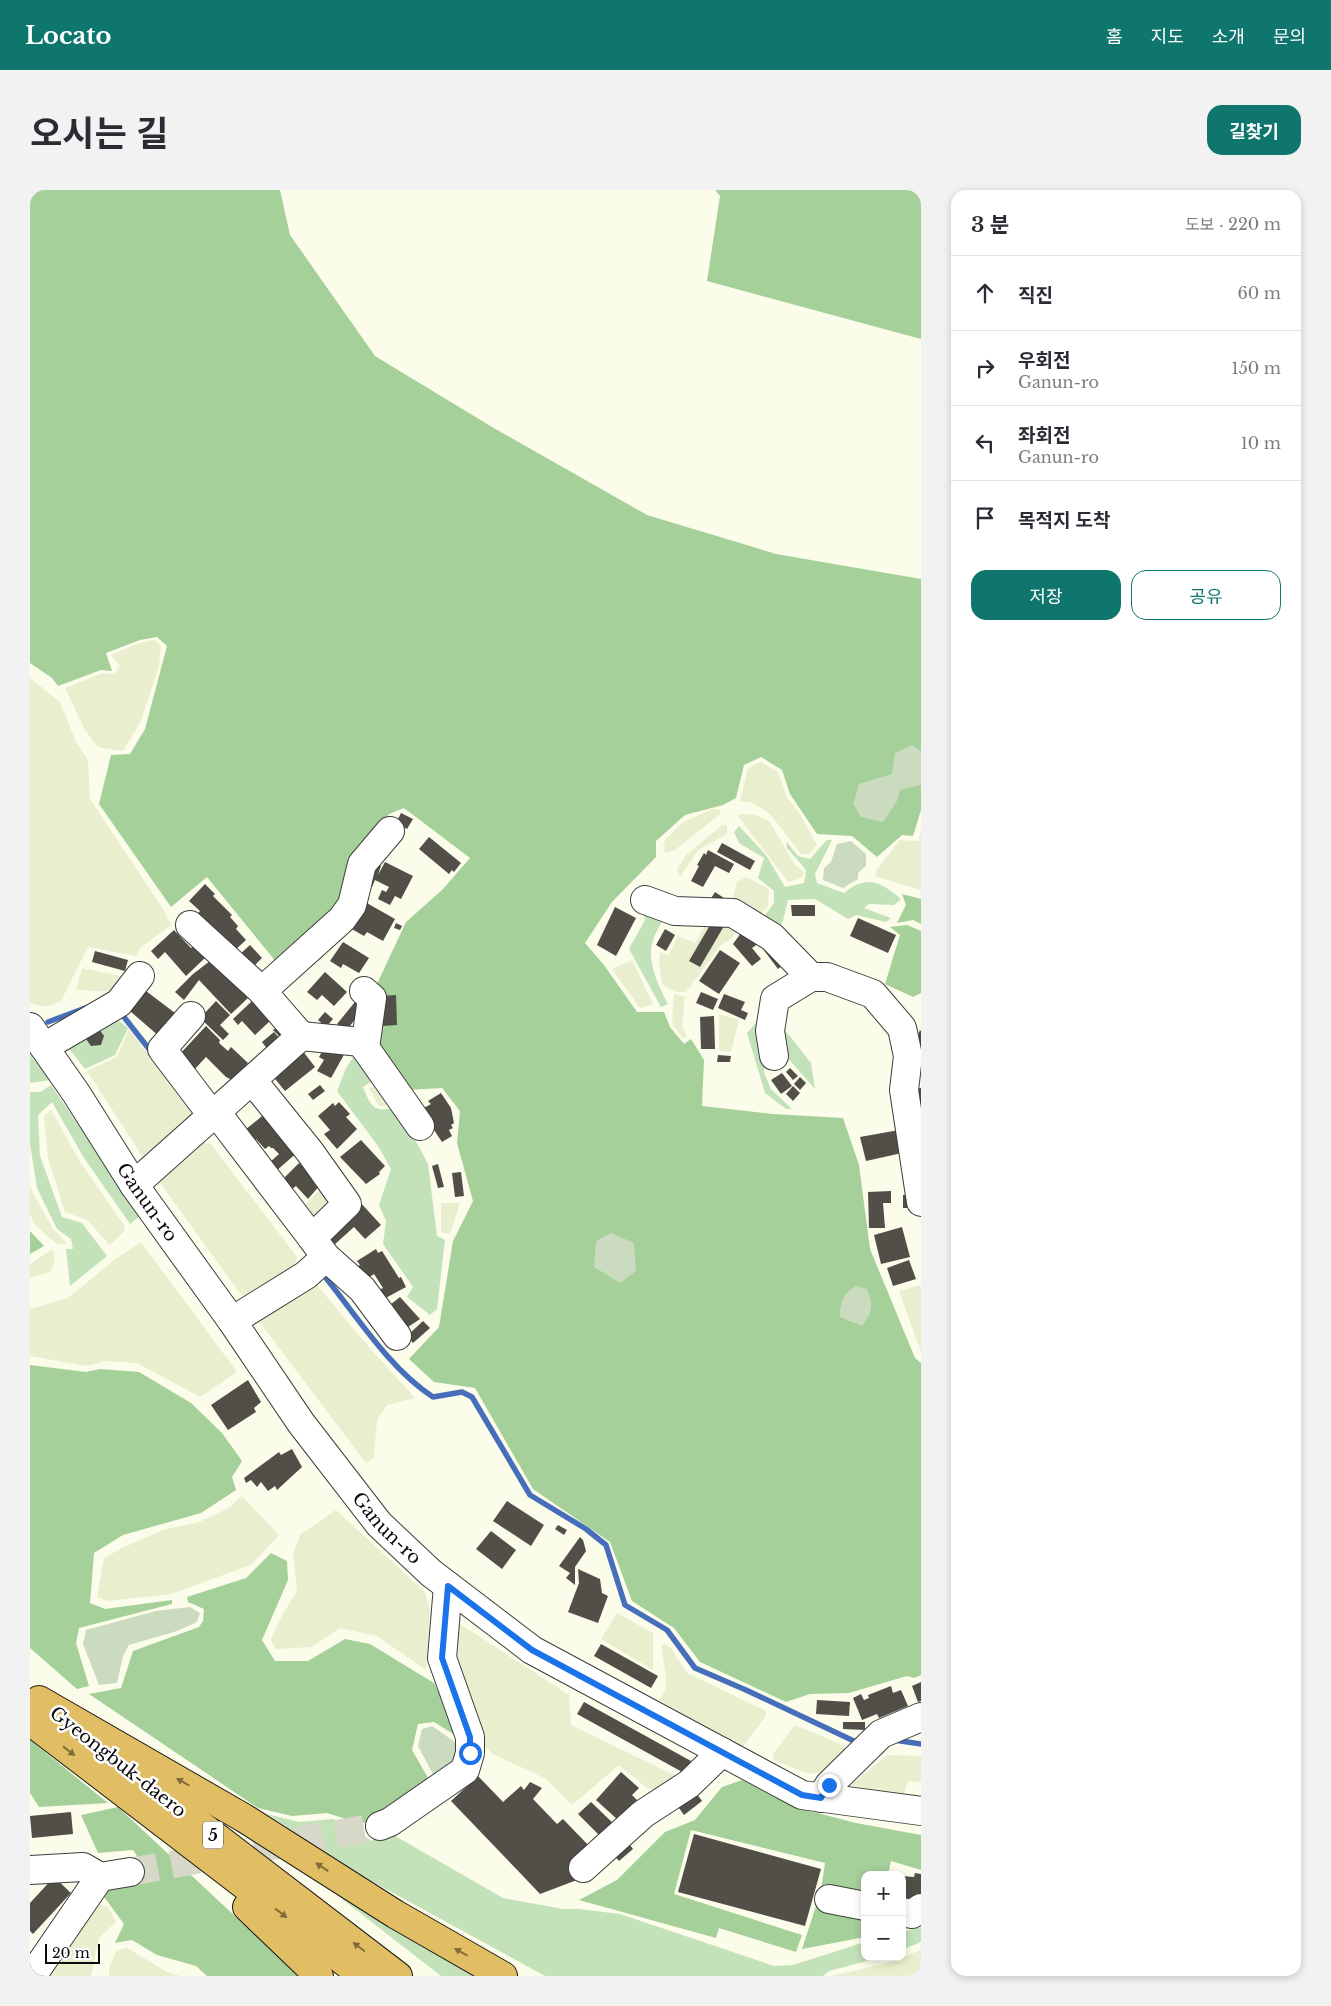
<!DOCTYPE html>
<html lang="ko">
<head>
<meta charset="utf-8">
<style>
	body { margin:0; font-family:"Libre Baskerville","Noto Sans KR",serif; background:#f2f2f3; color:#2b2b33 }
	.controls { position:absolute; right:15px; bottom:15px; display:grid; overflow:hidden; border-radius:10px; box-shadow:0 2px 8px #0003 }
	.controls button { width:45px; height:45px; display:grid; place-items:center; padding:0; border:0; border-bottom:1px solid #e1e1e2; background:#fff; color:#2b2b33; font:25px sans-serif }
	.scale { position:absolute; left:15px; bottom:12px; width:55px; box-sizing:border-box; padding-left:5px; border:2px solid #0a0a0a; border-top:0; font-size:14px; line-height:18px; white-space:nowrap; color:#0a0a0a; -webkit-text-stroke:4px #fff; paint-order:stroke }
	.stop { position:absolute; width:15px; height:15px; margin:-11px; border:4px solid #1a73e8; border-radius:50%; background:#fff }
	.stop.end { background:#1a73e8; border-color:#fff; box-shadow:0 1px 5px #0008 }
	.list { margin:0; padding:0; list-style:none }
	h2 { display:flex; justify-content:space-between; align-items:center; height:65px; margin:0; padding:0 20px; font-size:21px }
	h2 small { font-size:16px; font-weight:400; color:#7c7c81 }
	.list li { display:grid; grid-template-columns:32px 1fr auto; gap:15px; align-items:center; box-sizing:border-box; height:75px; padding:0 20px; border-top:1px solid #e1e1e2 }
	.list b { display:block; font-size:19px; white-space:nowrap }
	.list p { margin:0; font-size:16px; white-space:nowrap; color:#7c7c81 }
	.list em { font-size:16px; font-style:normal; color:#7c7c81 }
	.actions { display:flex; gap:10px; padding:15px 20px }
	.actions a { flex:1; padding:11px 0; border:1px solid #0f766e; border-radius:15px; text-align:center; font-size:18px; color:#0f766e }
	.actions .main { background:#0f766e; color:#fff }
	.icon { flex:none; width:28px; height:28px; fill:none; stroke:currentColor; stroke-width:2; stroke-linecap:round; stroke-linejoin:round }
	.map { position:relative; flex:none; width:891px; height:1786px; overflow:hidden; border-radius:15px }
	header { display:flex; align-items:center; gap:30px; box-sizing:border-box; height:70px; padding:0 25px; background:#0f766e; color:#fff }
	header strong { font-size:24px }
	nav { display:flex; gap:28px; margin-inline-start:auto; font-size:18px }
	.intro { display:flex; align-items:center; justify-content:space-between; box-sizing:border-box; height:120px; padding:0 30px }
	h1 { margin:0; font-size:35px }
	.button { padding:12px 22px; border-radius:15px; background:#0f766e; color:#fff; font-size:18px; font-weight:700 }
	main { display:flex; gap:30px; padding:0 30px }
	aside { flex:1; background:#fff; border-radius:15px; box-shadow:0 2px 8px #0003 }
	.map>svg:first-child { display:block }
	.farmland { fill:#e9efce }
	.green { fill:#c4e2b9 }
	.forest { fill:#a5d09a }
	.cemetery { fill:#cbdbbf }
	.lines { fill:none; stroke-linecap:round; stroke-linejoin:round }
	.stream { stroke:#466ebb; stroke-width:5.5 }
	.building { fill:#524e48 }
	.minor-tunnel { stroke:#d7d8c8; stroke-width:28; stroke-dasharray:28 14; stroke-linecap:butt }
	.minor-casing { stroke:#3d3d3d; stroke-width:30 }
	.highway-casing { stroke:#1b1b1b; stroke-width:30 }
	.minor { stroke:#fff; stroke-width:28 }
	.highway { stroke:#e1bd63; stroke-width:28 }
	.oneway { fill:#806c3b }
	.route { stroke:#1a73e8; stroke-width:6 }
	.labels { text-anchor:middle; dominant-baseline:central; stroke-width:5; stroke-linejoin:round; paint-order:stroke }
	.shield { fill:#fff; stroke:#545454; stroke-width:1 }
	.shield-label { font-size:16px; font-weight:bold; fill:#0a0a0a }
	.street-label { font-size:18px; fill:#0a0a0a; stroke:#fff }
</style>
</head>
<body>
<header>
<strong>Locato</strong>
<nav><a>홈</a><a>지도</a><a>소개</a><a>문의</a></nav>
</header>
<div class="intro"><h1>오시는 길</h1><a class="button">길찾기</a></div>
<main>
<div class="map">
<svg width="891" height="1786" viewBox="0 0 891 1786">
	<rect width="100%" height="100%" fill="#fbfcea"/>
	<g class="farmland">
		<polygon points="125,450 131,456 129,476 111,531 93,561 68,557 55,540 35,498 70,484 85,483 90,476 81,465 109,453"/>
		<polygon points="0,488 30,512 46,552 58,570 60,609 133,719 141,735 110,758 106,766 58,757 31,811 16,817 3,814 0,812"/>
		<polygon points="731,572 748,582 757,607 770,624 787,655 779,664 771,664 740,624 723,613 710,611 718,578"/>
		<polygon points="683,619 691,620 690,624 645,660 635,663 634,651 653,632"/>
		<polygon points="712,624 726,625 740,632 765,675 774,682 772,688 758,692 707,625"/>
		<polygon points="692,635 697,636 697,644 668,660 650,687 647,680 656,665"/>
		<polygon points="891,639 891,700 845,686 847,679 870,650 889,651"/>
		<polygon points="716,687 739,699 738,716 729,726 701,716 707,692"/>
		<polygon points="681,726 708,733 703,747 690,756 656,802 646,802 632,794 629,773 630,762 638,765 648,746 665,753"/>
		<polygon points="602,770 623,814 610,818 582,779"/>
		<polygon points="52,778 95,787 88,802 46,800"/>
		<polygon points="644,804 655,807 652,835 657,847 653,848 642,834"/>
		<polygon points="689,824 709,830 701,862 689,861"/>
		<polygon points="99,839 165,928 116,972 57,881 87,867"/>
		<polygon points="353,892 366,910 352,917 348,915 339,898"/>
		<polygon points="21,920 49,970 94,1035 95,1041 80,1055 57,1030 35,1022 18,968 14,926"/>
		<polygon points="169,952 181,954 267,1067 264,1081 215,1106 209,1102 130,993 131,986"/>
		<polygon points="0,991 1,999 23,1039 37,1053 28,1055 5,1035 0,1024"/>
		<polygon points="295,994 304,1007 287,1035 276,1014"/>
		<polygon points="411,1013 430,1013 420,1044 411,1042"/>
		<polygon points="111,1052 207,1182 170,1207 107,1173 75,1171 57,1176 0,1166 0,1119 38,1108 84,1070"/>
		<polygon points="23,1059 25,1071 20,1082 0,1088 0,1074"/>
		<polygon points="286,1094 343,1162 385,1208 357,1215 347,1230 344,1268 336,1273 228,1130"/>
		<polygon points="890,1095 891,1099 891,1162 869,1101"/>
		<polygon points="212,1306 249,1345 221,1375 141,1404 79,1411 67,1407 74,1368 94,1357 133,1340 169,1332 199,1318"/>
		<polygon points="306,1320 395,1402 400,1421 396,1480 347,1446 310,1438 282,1457 246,1459 241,1450 249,1431 267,1401 263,1363 271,1344"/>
		<polygon points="587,1423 623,1443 623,1480 571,1449"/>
		<polygon points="427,1432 539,1505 541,1535 656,1591 623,1600 617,1598 589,1575 542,1615 516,1589 463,1564 452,1554 421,1466"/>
		<polygon points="635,1454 641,1458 657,1483 736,1521 736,1526 712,1558 629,1510 635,1500 636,1487 631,1456"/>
		<polygon points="765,1535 813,1555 815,1562 790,1582 780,1584 743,1570 743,1564"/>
		<polygon points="857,1565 891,1566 891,1592 878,1591 873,1606 821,1595"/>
		<polygon points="65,1713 78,1717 86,1732 69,1748 61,1786 13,1786"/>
		<polygon points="97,1758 137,1782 150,1786 79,1786 79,1778 87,1760"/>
		<polygon points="891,1760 891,1786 801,1786 858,1773"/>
	</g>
	<g class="green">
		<path d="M709 636 736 665 755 697 774 693 776 680 757 658 756 651 768 666 780 669 797 650H802L785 684 787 693 814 703C837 684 851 692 871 709L864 715 839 714 834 718 861 728 856 732 826 725 818 729 785 709 758 710 753 731 747 740 732 729 744 713V701L728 688 734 668 709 653 704 642Z"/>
		<path d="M612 716 633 729C630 736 625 743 623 750 616 771 629 797 638 814L631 817 599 759 615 730Z"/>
		<polygon points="79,823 98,838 85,865 55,879 33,851"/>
		<polygon points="732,826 734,882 741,899 762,919 756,919 735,903 717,843"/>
		<polygon points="751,835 781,873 785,899 756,866"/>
		<path d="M326 863 349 887 333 897C342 920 345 922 368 917L398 974 407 1046 415 1050 407 1119 400 1125 377 1107 383 1097 353 1054 356 1031 349 1015 361 979 348 956 307 901 316 878Z"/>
		<polygon points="0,865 20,890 0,893"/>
		<polygon points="21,895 110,1026 100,1034 54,968 22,912 8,925 10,966 32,1027 52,1033 77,1066 40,1096 36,1059 43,1059 41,1049 27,1039 7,998 0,954 0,902 10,902"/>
		<polygon points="237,1624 269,1632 303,1629 325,1638 341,1651 360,1643 473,1708 533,1719 549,1719 590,1724 744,1776 763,1775 835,1752 835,1767 852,1767 799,1781 793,1786 515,1786 332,1686"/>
		<polygon points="319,1708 454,1786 411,1786 312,1709"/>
		<polygon points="891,1737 891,1752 872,1760 872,1742"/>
	</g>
	<g class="forest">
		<polygon points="0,0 250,0 260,45 345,166 462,237 617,325 746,364 891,389 891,620 883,646 872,645 847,667 822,646 787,644 760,604 752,580 731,567 714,575 706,608 693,615 655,625 626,651 626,667 582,712 555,753 574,775 607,822 634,822 640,837 654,854 661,849 674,870 672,916 743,924 813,928 829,975 840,1059 885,1168 891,1173 891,1485 884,1488 877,1486 819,1503 780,1504 756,1512 670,1472 644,1438 602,1411 580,1352 503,1299 445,1198 404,1192 379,1169 409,1137 423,1051 443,1011 427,953 430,921 412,898 377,900 342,850 346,796 376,732 413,699 440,668 374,618 359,624 327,669 313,710 247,773 177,687 141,717 69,614 81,565 100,564 115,539 137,456 127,447 110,450 76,463 82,481 71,480 28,496 22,488 0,473"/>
		<polygon points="685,0 891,0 891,149 677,91 690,6"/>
		<polygon points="872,704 891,709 891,734 883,730 867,733 876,715"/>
		<polygon points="877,735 891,741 891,803 883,807 855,794 870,745 860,737"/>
		<polygon points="0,1041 14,1056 0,1064"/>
		<polygon points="0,1175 56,1182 70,1179 109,1182 161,1213 192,1243 212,1271 202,1287 206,1300 171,1323 93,1345 64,1363 60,1413 75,1419 142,1410 142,1414 49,1438 46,1453 59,1496 47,1499 0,1458"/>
		<polygon points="241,1363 257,1371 258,1390 232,1450 245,1471 278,1471 315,1449 340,1454 404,1493 431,1549 404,1532 388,1534 382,1560 401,1593 394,1600 332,1634 297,1623 262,1626 228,1618 59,1504 91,1498 103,1461 169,1437 173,1431 174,1419 158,1412 157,1407 216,1388"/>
		<polygon points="0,1550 78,1613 9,1617 0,1603"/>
		<polygon points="712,1590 776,1620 826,1633 891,1645 891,1680 861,1671 858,1685 835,1685 835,1710 791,1700 795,1673 661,1640 644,1704 772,1745 766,1762 689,1738 686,1748 549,1710 587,1690 635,1642 665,1630 692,1597"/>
		<polygon points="88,1617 269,1786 177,1786 166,1776 127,1765 102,1750 85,1753 94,1734 74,1707 80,1695 110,1693 116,1679 103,1660 68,1663 51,1625"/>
		<polygon points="786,1716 835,1725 835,1747 772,1759"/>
	</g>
	<g class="cemetery">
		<polygon points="882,555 891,561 891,595 870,600 867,611 853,632 831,627 823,614 829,594 862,584 865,563"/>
		<polygon points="821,651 836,664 836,676 828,683 828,689 813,698 793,690 794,678 801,672 807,654"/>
		<polygon points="581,1043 604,1053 606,1081 590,1093 564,1077 566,1051"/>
		<path d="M826 1096 837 1099C844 1114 842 1124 832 1136L810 1127C810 1112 813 1104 826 1096Z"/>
		<polygon points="160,1417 170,1423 167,1432 147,1441 99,1455 93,1466 87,1493 69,1495 53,1454 56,1440 126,1421"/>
		<polygon points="402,1536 432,1557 435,1568 406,1590 388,1556 392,1539"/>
	</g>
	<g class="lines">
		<g class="stream">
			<polyline points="94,827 123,864"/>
			<polyline points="18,832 58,817"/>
			<path d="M296 1088C328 1128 360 1179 403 1207L432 1202 442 1207 500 1305 556 1339 576 1355 595 1415 637 1440 665 1478 716 1500 826 1552"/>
			<polyline points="864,1550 891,1554"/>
		</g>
	</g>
	<g class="building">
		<polygon points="371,623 383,629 377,639 366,633"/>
		<polygon points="399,647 431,673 424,682 422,680 419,684 389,659"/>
		<polygon points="692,653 725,671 720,680 687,662"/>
		<polygon points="678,660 704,674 699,683 685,676 673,697 661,691 669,676 667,675 674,663 676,665"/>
		<polygon points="342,672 351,676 348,685 355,672 383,686 371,709 365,706 360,715 348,709 352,700 356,702 359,697 345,690 342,697 332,693"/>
		<polygon points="175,694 185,704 183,706 202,725 200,727 208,736 206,739 216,750 204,761 167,724 170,721 159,711"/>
		<polygon points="685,702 694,708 689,715 680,710"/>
		<polygon points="335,712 365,729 353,751 337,742 334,746 320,738"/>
		<polygon points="761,715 785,715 785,726 762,726"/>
		<polygon points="585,717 606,728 586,766 567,755"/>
		<polygon points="828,728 866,745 858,763 820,746"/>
		<polygon points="683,730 694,736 670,777 659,771"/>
		<polygon points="366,733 372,736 370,740 364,738"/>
		<polygon points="635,739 645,745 636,761 626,755"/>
		<polygon points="144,740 161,758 167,754 177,766 156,786 135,762 128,769 121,761"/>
		<polygon points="723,740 732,751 722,758 731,769 722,776 703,754 711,743 714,747"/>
		<polygon points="313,752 339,768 329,783 313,774 311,778 300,771"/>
		<polygon points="741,753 756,773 748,779 733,759"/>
		<polygon points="220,755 232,768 222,778 209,765"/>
		<polygon points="690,760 710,773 689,804 669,791"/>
		<polygon points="65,761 98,770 95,781 62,772"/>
		<polygon points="180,771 218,808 201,824 169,790 154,810 145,802 163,784"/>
		<polygon points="295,782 317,802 304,816 292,805 287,810 277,802"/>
		<polygon points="116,801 149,826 130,847 100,821"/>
		<polygon points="671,802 688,809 683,820 666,813"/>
		<polygon points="694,804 715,812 711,820 718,823 715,830 688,818"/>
		<polygon points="366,805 367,835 352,836 351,806"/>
		<polygon points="329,807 337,814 316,841 307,834"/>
		<polygon points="186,811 200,825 190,835 199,844 193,850 170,828"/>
		<polygon points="222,811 240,831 225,845 212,831 208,835 203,829"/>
		<polygon points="295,822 303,829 296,837 288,830"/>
		<polygon points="684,826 685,859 671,859 670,827"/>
		<polygon points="176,836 190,850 189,853 198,861 201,857 218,873 202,890 196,887 176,867 163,881 148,866"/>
		<polygon points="247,837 255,846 252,849 243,840"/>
		<polygon points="69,839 74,846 71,855 61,856 56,849 60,841"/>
		<polygon points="890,840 891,841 891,861 885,852"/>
		<polygon points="244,842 251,850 238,860 232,852"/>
		<polygon points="301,855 315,863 301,888 287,881 294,870 289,867 293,860 297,862"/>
		<polygon points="272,860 285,877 255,901 241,884"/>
		<polygon points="688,865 701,866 700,872 687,872"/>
		<polygon points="760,878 768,886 763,890 756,882"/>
		<polygon points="752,883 762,896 751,904 741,890"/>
		<polygon points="770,887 776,893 770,900 764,894"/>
		<polygon points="290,895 295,901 283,910 278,904"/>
		<polygon points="763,896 770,903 763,911 756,904"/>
		<polygon points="891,898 891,926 882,899"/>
		<polygon points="411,903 421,918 424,933 421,935 423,938 419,940 422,946 412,952 396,928 394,918 401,914 398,911"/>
		<polygon points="309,912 320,924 316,927 327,939 307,959 294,944 300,940 288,926 303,913 305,916"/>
		<polygon points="237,922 270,960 245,982 238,974 249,964 243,958 241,958 239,956 235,959 226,949 224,950 215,940"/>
		<polygon points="869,940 872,963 836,971 830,947"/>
		<polygon points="331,950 355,976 349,982 350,984 336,994 310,967"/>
		<polygon points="269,973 291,994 278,1009 266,996 262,999 253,989"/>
		<polygon points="408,974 414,997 408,998 402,976"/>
		<polygon points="431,982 434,1006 425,1007 422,983"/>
		<polygon points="861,1001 861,1013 853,1013 855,1038 839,1038 838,1002"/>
		<polygon points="884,1004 884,1018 873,1018 873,1005"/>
		<polygon points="329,1011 351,1035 335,1049 324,1037 304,1055 293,1043"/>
		<polygon points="872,1037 880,1067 851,1074 844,1045"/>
		<polygon points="346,1059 348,1063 352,1061 369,1088 371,1087 376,1097 350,1111 345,1102 353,1098 344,1084 334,1091 326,1077 330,1075 327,1071"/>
		<polygon points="879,1070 886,1089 863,1096 857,1078"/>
		<polygon points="370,1107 390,1129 375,1139 351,1122"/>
		<polygon points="393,1131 400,1138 383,1153 377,1146"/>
		<polygon points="218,1190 231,1212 224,1218 226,1222 198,1240 181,1215"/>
		<polygon points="262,1259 272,1277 247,1300 245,1296 238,1301 231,1292 227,1297 221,1290 216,1293 214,1288 249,1262 251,1265"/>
		<polygon points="477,1311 514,1335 501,1356 463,1331"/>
		<polygon points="528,1335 537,1340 534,1345 525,1339"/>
		<polygon points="461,1341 486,1360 472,1379 446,1359"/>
		<polygon points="550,1347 553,1350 556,1361 545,1377 545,1395 536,1388 540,1383 529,1376"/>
		<polygon points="548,1379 570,1389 572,1403 578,1406 568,1433 538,1422 549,1393"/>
		<polygon points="571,1454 628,1486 621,1498 564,1466"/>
		<polygon points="891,1492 891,1511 888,1512 882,1496"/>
		<polygon points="861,1496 863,1503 871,1500 878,1516 849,1528 847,1524 832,1530 823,1508 831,1504 834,1510 839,1508 838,1505"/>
		<polygon points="787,1510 820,1512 819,1526 786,1524"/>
		<polygon points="554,1512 661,1571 654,1583 547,1524"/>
		<polygon points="813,1532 835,1532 835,1540 813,1539"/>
		<polygon points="591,1582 609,1598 602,1605 607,1610 588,1630 566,1610"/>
		<polygon points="448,1586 473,1612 491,1596 494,1600 500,1592 512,1598 503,1609 527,1634 533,1629 561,1658 538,1680 547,1690 510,1704 492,1685 421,1611"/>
		<polygon points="664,1600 672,1611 654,1625 646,1614"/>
		<polygon points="561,1612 587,1637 575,1651 548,1624"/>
		<polygon points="41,1622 43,1644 2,1648 0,1626"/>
		<polygon points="664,1644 791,1679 775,1736 648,1702"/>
		<polygon points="597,1651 603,1659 589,1671 582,1663"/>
		<polygon points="885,1683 891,1684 891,1705 872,1712 872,1686 884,1687"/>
		<polygon points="24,1687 41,1703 3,1744 0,1741 0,1713"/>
	</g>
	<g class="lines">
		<polyline class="minor-tunnel" points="100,1682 350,1636"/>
		<defs>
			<g id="minor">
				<polyline points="615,710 645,721 703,723 742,747 781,787 797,787 843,804 872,838 878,866 874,900 891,1012"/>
				<polyline points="160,735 232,801"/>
				<polyline points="334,801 342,808 335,858"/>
				<polyline points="161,826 132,859 182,925"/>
				<path id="s1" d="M0 837 46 903 104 995 202 1131 271 1233 349 1334 401 1383 502 1460 772 1605 891 1621"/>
				<polyline points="271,846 331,852 390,936"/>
				<polyline points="14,857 89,813 110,786"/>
				<polyline points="744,866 740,841 745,809 781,787"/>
				<polyline points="186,922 282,1048"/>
				<polyline points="104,995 271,846 232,801 312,729 322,715 332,674 360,641"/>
				<polyline points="296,1067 332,1099 367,1146"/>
				<polyline points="202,1131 276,1085 296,1067 282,1048 317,1014 280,962 222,890"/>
				<polyline points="791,1608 799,1595 851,1544 891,1527"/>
				<polyline points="350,1636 360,1632 435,1580 440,1563 440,1547 412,1468 418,1396"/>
				<polyline points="553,1678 613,1624 659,1594 692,1562"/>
				<polyline points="0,1680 53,1677 70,1687"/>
				<polyline points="799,1709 835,1716"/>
				<polyline points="872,1722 882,1724 891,1718"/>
				<polyline points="2,1786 70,1687 100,1682"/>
			</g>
			<g id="highway">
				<polyline points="9,1510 214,1628 365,1724 473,1786"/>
				<polyline points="0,1531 333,1786"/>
				<polyline points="87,1571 368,1786"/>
				<polyline points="217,1717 289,1786"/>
			</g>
		</defs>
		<use href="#minor" class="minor-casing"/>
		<use href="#highway" class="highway-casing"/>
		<use href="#minor" class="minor"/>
		<use href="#highway" class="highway"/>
	</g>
	<defs><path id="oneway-solid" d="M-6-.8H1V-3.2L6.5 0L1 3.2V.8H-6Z" transform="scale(1.25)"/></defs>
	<g class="oneway">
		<use href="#oneway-solid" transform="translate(39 1561) rotate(38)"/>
		<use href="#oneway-solid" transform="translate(153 1592) rotate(-150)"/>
		<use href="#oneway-solid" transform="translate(292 1677) rotate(-147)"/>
		<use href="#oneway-solid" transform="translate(251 1723) rotate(37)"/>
		<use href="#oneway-solid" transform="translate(329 1757) rotate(-143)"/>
		<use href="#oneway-solid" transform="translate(431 1762) rotate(-150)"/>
	</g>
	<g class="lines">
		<polyline class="route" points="440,1563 440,1547 412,1468 418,1396 502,1460 772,1605 791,1608 799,1595"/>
	</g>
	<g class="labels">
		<rect class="shield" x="173" y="1631.5" width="20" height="27" rx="4"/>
		<g class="shield-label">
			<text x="183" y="1645">5</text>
		</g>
		<g class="street-label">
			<text stroke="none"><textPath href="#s1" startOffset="211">Ganun-ro</textPath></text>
			<text stroke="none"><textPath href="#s1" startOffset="616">Ganun-ro</textPath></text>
			<text transform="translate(88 1572) rotate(38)">Gyeongbuk-daero</text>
		</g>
	</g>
</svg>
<div class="controls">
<button>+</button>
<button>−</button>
</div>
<div class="scale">20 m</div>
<div class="stop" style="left:440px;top:1563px"></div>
<div class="stop end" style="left:799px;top:1595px"></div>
</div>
<aside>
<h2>3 분<small>도보 · 220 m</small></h2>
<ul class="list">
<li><svg class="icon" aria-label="ahead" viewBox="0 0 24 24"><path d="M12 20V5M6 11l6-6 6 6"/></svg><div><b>직진</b></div><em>60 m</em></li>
<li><svg class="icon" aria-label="right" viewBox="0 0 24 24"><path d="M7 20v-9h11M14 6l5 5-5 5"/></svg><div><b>우회전</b><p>Ganun-ro</p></div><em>150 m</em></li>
<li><svg class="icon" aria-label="left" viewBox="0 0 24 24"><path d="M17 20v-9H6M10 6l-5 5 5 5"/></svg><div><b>좌회전</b><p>Ganun-ro</p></div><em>10 m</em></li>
<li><svg class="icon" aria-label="arrive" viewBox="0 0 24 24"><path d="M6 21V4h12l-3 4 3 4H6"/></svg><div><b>목적지 도착</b></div></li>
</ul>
<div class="actions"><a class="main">저장</a><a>공유</a></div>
</aside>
</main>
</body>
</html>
